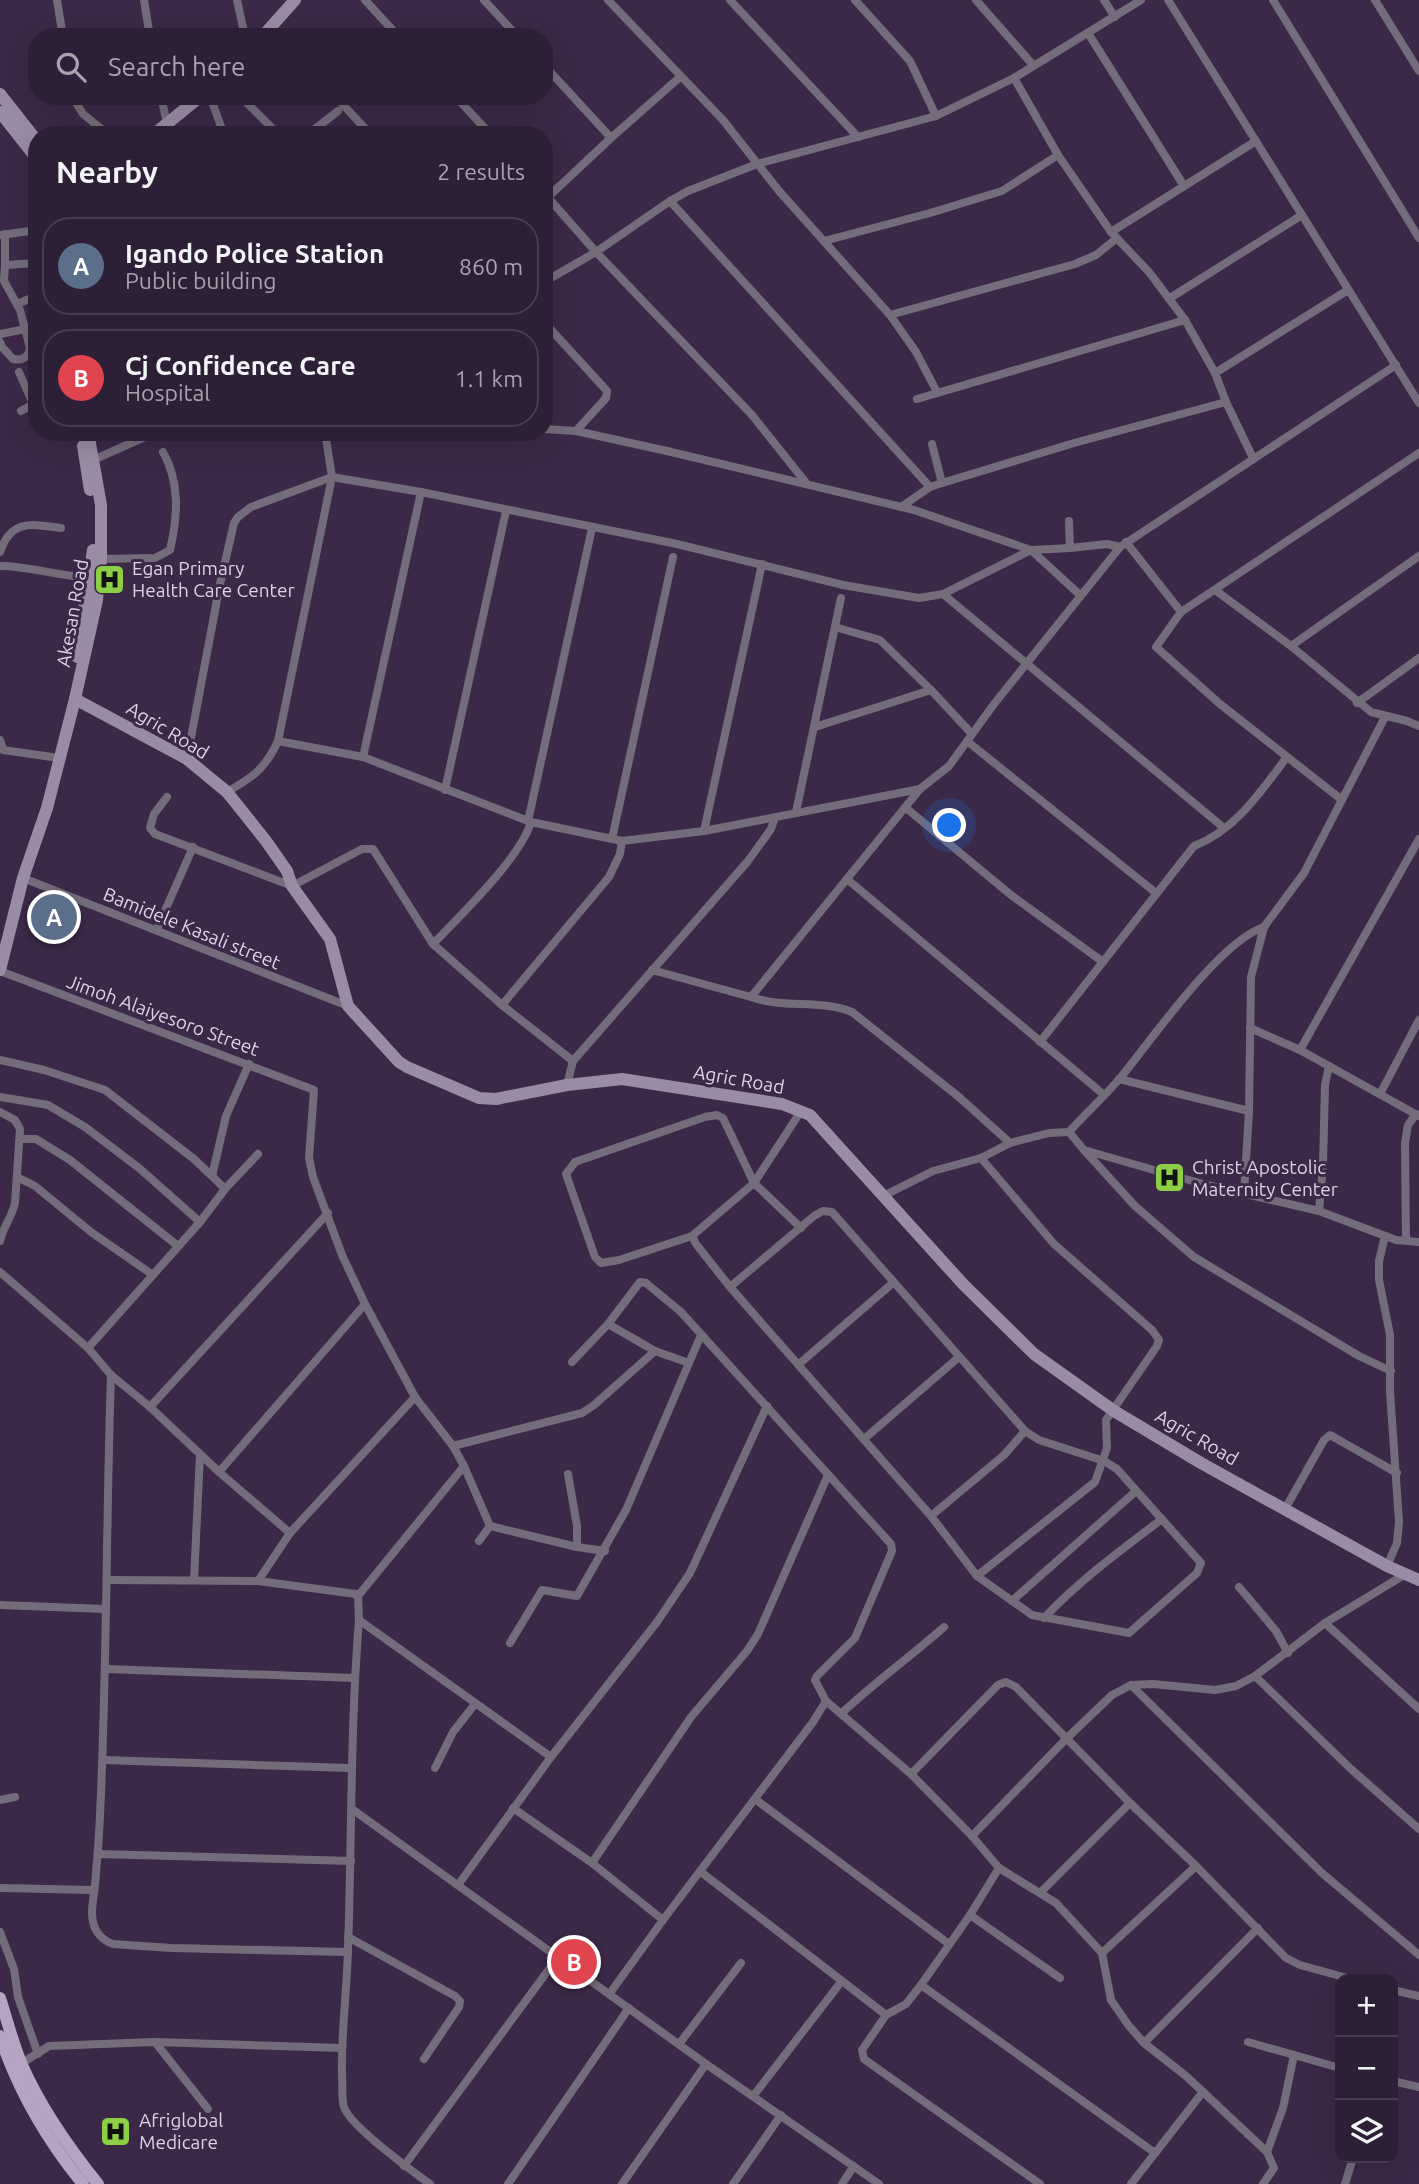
<!DOCTYPE html>
<html lang="en">
<head>
<meta charset="utf-8">
<style>
	body { margin:0; font-family:Ubuntu,sans-serif; background:#392c41; color:#f1f3f6 }
	.controls { position:absolute; right:21px; bottom:21px; display:grid; overflow:hidden; border-radius:14px; box-shadow:0 7px 28px #0002 }
	.controls button { width:63px; height:63px; display:grid; place-items:center; padding:0; border:0; border-bottom:2px solid #483d50; background:#2d1f35; color:#f1f3f6; font:35px sans-serif }
	.you { position:absolute; left:950px; top:826px; width:24px; height:24px; margin:-18px; border:5px solid #fff; border-radius:50%; background:#1a73e8; box-shadow:0 0 0 10px #1a73e833 }
	.badge { display:grid; place-items:center; width:46px; height:46px; border-radius:50%; background:#95b2f1; color:#fff; font-size:23px; font-weight:700 }
	.pin { position:absolute; translate:-50% -50%; border:4px solid #fff; box-shadow:0 2px 7px #0006 }
	.list { margin:0; padding:0; list-style:none }
	h2 { display:flex; justify-content:space-between; align-items:center; height:91px; margin:0; padding:0 28px; font-size:30px }
	h2 small { font-size:23px; font-weight:400; color:#a7a2ad }
	.list li { display:grid; grid-template-columns:46px 1fr auto; gap:21px; align-items:center; box-sizing:border-box; height:98px; margin:0 14px 14px; padding:0 14px; border:2px solid #483d50; border-radius:28px }
	.list b { display:block; font-size:26px; white-space:nowrap }
	.list p { margin:0; font-size:23px; white-space:nowrap; color:#a7a2ad }
	.list em { font-size:23px; font-style:normal; color:#a7a2ad }
	.icon { flex:none; width:38px; height:38px; fill:none; stroke:currentColor; stroke-width:2; stroke-linecap:round; stroke-linejoin:round }
	.map { position:relative; flex:none; width:1419px; height:2184px; overflow:hidden }
	.search { position:absolute; background:#2d1f35; box-shadow:0 7px 28px #0002; left:28px; top:28px; width:525px; height:77px; display:flex; align-items:center; gap:18px; box-sizing:border-box; padding:0 24px; border-radius:28px; color:#a7a2ad; font-size:26px }
	.panel { position:absolute; background:#2d1f35; box-shadow:0 7px 28px #0002; left:28px; top:126px; width:525px; height:315px; border-radius:28px }
	.map>svg:first-child { display:block }
	.lines { fill:none; stroke-linecap:round; stroke-linejoin:round }
	.street { stroke:#756c7b; stroke-width:8 }
	.secondary { stroke:#9a8ca4; stroke-width:12 }
	.primary { stroke:#b7a4c3; stroke-width:12 }
	.labels { text-anchor:middle; dominant-baseline:central; stroke-width:6; stroke-linejoin:round; paint-order:stroke }
	.poi-label { font-size:19px; fill:#ddd2e5; stroke:#3c2947; text-anchor:start }
	.street-label { font-size:19px; fill:#ddd2e5; stroke:#3c2947 }
</style>
</head>
<body>
<div class="map">
<svg width="1419" height="2184" viewBox="0 0 1419 2184">
	<rect width="100%" height="100%" fill="#3c2947"/>
	<g class="lines">
		<g class="street">
			<polyline points="57,0 63,37"/>
			<polyline points="144,0 150,37"/>
			<polyline points="237,0 245,37"/>
			<polyline points="365,0 399,37"/>
			<polyline points="484,0 518,37"/>
			<polyline points="608,0 723,120 779,191 890,315 916,352 937,392"/>
			<polyline points="730,0 858,137"/>
			<polyline points="855,0 910,61 936,116"/>
			<polyline points="976,0 1033,65"/>
			<polyline points="1104,0 1115,17"/>
			<polyline points="1168,0 1419,403"/>
			<polyline points="1273,0 1419,238"/>
			<polyline points="1375,0 1419,71"/>
			<polyline points="1088,33 1184,186"/>
			<polyline points="544,65 611,138"/>
			<polyline points="1014,78 1058,155 1111,232 1149,272 1185,320 1215,373 1226,402 1253,458"/>
			<polyline points="72,96 83,114 109,135"/>
			<polyline points="161,96 167,124"/>
			<polyline points="210,96 224,135"/>
			<polyline points="240,96 279,135"/>
			<polyline points="335,96 371,135"/>
			<polyline points="455,96 491,135"/>
			<polyline points="307,135 338,111"/>
			<polyline points="544,193 596,252 752,415 807,484"/>
			<polyline points="548,197 611,138 680,77"/>
			<polyline points="670,201 930,487"/>
			<polyline points="1111,232 1256,141"/>
			<polyline points="5,234 5,265 37,263"/>
			<polyline points="1,235 37,230"/>
			<polyline points="824,241 930,213 1002,191 1058,155"/>
			<polyline points="544,282 596,252 670,201 688,191 757,164 936,116 1014,78 1141,0"/>
			<polyline points="1170,298 1302,215"/>
			<polyline points="17,304 29,299"/>
			<polyline points="890,315 1075,264 1096,255 1117,238"/>
			<polyline points="544,322 607,391 606,398 576,431"/>
			<polyline points="0,334 25,329"/>
			<path d="M0 342 2 347 13 359C23 361 28 357 30 348L20 310 4 281 5 265"/>
			<polyline points="35,361 37,366"/>
			<polyline points="19,372 33,404"/>
			<polyline points="1215,373 1348,290"/>
			<polyline points="917,399 1185,320"/>
			<polyline points="21,411 37,402"/>
			<polyline points="544,429 576,431 667,451 914,510 1031,550 1070,548 1107,544 1120,547"/>
			<polyline points="932,444 942,483"/>
			<polyline points="93,460 156,432"/>
			<polyline points="901,507 930,487 942,483 1074,443 1226,402"/>
			<polyline points="1069,521 1070,548"/>
			<polyline points="1126,542 1181,612"/>
			<path d="M0 552C11 519 31 524 61 528"/>
			<path d="M101 559 155 558 170 550C178 516 180 482 163 452"/>
			<path d="M0 566C31 566 60 577 90 577"/>
			<polyline points="1215,590 1291,646 1371,712 1407,721 1419,726"/>
			<polyline points="943,594 1224,828"/>
			<polyline points="1291,646 1419,556"/>
			<polyline points="931,690 971,733"/>
			<polyline points="1357,703 1419,658"/>
			<polyline points="815,727 931,690 880,640 835,627"/>
			<polyline points="0,740 3,750 52,757"/>
			<polyline points="278,741 332,477 325,432"/>
			<polyline points="967,741 1156,893"/>
			<polyline points="363,757 421,492"/>
			<polyline points="187,759 220,584 234,523 238,517 251,507 332,477 421,492 677,544 843,585 919,598 943,594 1031,550 1080,595"/>
			<polyline points="445,790 506,511"/>
			<path d="M227 792C253 777 265 769 278 741L363 757 531 822 622 841 704 831 920 789"/>
			<polyline points="167,797 154,814 150,828 155,834 292,886 362,849 373,849 433,944 502,1005 573,1061"/>
			<polyline points="1342,800 1220,704 1156,647 1181,612 1419,453"/>
			<polyline points="906,808 1011,895 1103,962"/>
			<polyline points="796,812 841,598"/>
			<polyline points="528,821 592,528"/>
			<polyline points="704,831 762,564"/>
			<polyline points="612,839 673,557"/>
			<polyline points="23,878 348,1006"/>
			<polyline points="847,879 1103,1094"/>
			<polyline points="157,929 193,847"/>
			<path d="M433 944C460 916 521 857 531 822"/>
			<polyline points="652,970 751,997 920,789 949,766 994,704 1120,547 1396,365"/>
			<polyline points="0,971 314,1090 309,1158 313,1177 342,1255 365,1304 415,1397 453,1446 464,1466 490,1526 577,1547 605,1551"/>
			<path d="M751 997C784 1009 819 999 852 1012L959 1097 1010 1143"/>
			<polyline points="502,1005 609,877 620,854 622,841"/>
			<polyline points="1250,1028 1300,1050 1419,1116"/>
			<path d="M1040 1042 1194 846C1236 830 1261 791 1287 757"/>
			<polyline points="1300,1050 1419,839"/>
			<polyline points="0,1060 44,1070 105,1090 194,1159 212,1176"/>
			<polyline points="1119,1079 1249,1111"/>
			<polyline points="567,1085 573,1061 748,861 771,829 775,817"/>
			<polyline points="1380,1094 1419,1020"/>
			<polyline points="0,1097 48,1105 85,1127 139,1168 200,1222"/>
			<polyline points="801,1111 754,1183 801,1228"/>
			<path d="M0 1112 15 1120 20 1129 15 1203C12 1217 3 1227 0 1241"/>
			<polygon points="717,1115 723,1118 754,1183 692,1236 619,1260 601,1263 595,1257 566,1174 575,1162 705,1117"/>
			<polyline points="1069,1132 1084,1150 1203,1184 1319,1211 1396,1240 1419,1242"/>
			<polyline points="20,1139 36,1139 70,1160 178,1246"/>
			<polyline points="1084,1150 1135,1206 1194,1257 1359,1356 1391,1371"/>
			<polyline points="17,1177 35,1186 91,1232 153,1275"/>
			<polyline points="225,1189 258,1154"/>
			<polyline points="1244,1193 1249,1111 1251,977 1264,927 1304,873 1385,717"/>
			<path d="M885 1195 933 1171 981 1158 1010 1143 1049 1133 1069 1132C1086 1113 1105 1096 1121 1077 1153 1038 1219 942 1264 927"/>
			<polyline points="1319,1211 1323,1165 1325,1085 1329,1066"/>
			<polyline points="692,1236 696,1244 730,1287 931,1516 977,1576 1032,1615 1129,1633 1197,1573 1201,1563 1117,1469 1104,1461 1039,1440 1025,1431 832,1212 823,1211 814,1216 730,1287"/>
			<polyline points="1385,1236 1379,1261 1379,1280 1390,1335 1390,1391 1399,1522 1397,1543 1387,1566"/>
			<polyline points="1406,1240 1405,1143 1408,1125 1416,1114"/>
			<polyline points="0,1272 88,1348 111,1375 150,1407 219,1472 290,1533"/>
			<polyline points="608,1324 655,1351 689,1363"/>
			<polyline points="88,1348 200,1222 225,1189 212,1176 226,1116 249,1064"/>
			<polyline points="572,1362 608,1324 640,1282 646,1283 681,1312 891,1544 892,1551 855,1638 817,1676 815,1680 826,1701 911,1774 972,1836"/>
			<polyline points="799,1364 894,1282"/>
			<path d="M111 1375C106 1522 107 1669 100 1816 99 1839 97 1862 95 1885 94 1897 90 1910 93 1922 95 1932 103 1941 113 1944L171 1948 348 1952"/>
			<polyline points="150,1407 328,1213"/>
			<polyline points="864,1439 959,1357"/>
			<polyline points="453,1446 582,1413 594,1405 655,1351"/>
			<polyline points="219,1472 365,1304"/>
			<polyline points="568,1474 577,1526 577,1547"/>
			<polyline points="1285,1509 1324,1440 1330,1435 1397,1473"/>
			<polyline points="931,1516 1004,1455 1025,1431"/>
			<polyline points="479,1541 490,1526"/>
			<polyline points="977,1576 1095,1482 1107,1448 1106,1420 1157,1346 1159,1340 1152,1330 1054,1244 981,1158"/>
			<polyline points="107,1580 258,1581 356,1594 358,1596"/>
			<polyline points="194,1580 200,1454"/>
			<polyline points="258,1581 290,1533 415,1397"/>
			<polyline points="1239,1587 1276,1631 1288,1653"/>
			<polyline points="1012,1601 1136,1491"/>
			<polyline points="0,1605 105,1609"/>
			<path d="M1044 1618C1080 1580 1121 1550 1162 1519"/>
			<polyline points="359,1620 551,1757"/>
			<polyline points="1325,1623 1419,1709"/>
			<polyline points="510,1643 542,1590 577,1596 626,1510 701,1335"/>
			<polyline points="106,1669 355,1678"/>
			<polyline points="1255,1676 1351,1769 1419,1829"/>
			<polyline points="1131,1685 1322,1873 1419,1955"/>
			<path d="M842 1713C874 1683 910 1657 944 1627"/>
			<polyline points="103,1760 350,1768"/>
			<polyline points="435,1768 453,1732 475,1704"/>
			<polyline points="911,1774 998,1685 1006,1682 1016,1687 1130,1803 1196,1866 1286,1958 1300,1965 1351,1979"/>
			<polyline points="755,1799 949,1944"/>
			<polyline points="0,1800 15,1797"/>
			<polyline points="513,1808 592,1863 663,1920"/>
			<polyline points="352,1809 706,2064 879,2184"/>
			<polyline points="98,1854 351,1861"/>
			<polyline points="592,1863 691,1717 747,1651 758,1634 828,1475"/>
			<polyline points="999,1868 1056,1903 1102,1953 1111,2000 1129,2026 1144,2043 1186,2076 1267,2152 1274,2168 1263,2184"/>
			<polyline points="701,1872 886,2015 862,2050 864,2059 1040,2184"/>
			<polyline points="458,1885 551,1757 657,1622 690,1573 767,1406"/>
			<polyline points="0,1888 94,1890"/>
			<polyline points="1040,1893 1130,1803"/>
			<polyline points="970,1915 1060,1978"/>
			<polyline points="0,1932 14,1969 18,1997 38,2054"/>
			<polyline points="348,1937 455,1996 460,2001 459,2007 424,2059"/>
			<polyline points="1102,1953 1196,1866"/>
			<polyline points="921,1985 1155,2153"/>
			<polyline points="1393,1990 1419,1996"/>
			<polyline points="610,1993 663,1920 813,1722 826,1701"/>
			<polyline points="886,2015 906,2004 921,1985 970,1915 999,1868 972,1836 1066,1739 1112,1695 1131,1685 1153,1684 1215,1690 1236,1686 1255,1676 1325,1623 1404,1575"/>
			<polyline points="155,2042 208,2109"/>
			<polyline points="1248,2042 1340,2068"/>
			<polyline points="1144,2043 1258,1928"/>
			<polyline points="679,2044 741,1963"/>
			<polyline points="22,2063 49,2046 155,2042 341,2048"/>
			<polyline points="1393,2081 1419,2087"/>
			<polyline points="754,2095 841,1982"/>
			<polyline points="1267,2152 1283,2108 1294,2055"/>
			<polyline points="404,2166 558,1957"/>
			<path d="M430 2184C413 2172 349 2125 344 2107 341 2097 343 2085 342 2075 341 2033 347 1991 348 1948 352 1839 350 1729 359 1620L358 1596 464 1466"/>
			<polyline points="508,2184 629,2008"/>
			<polyline points="622,2184 706,2064"/>
			<polyline points="733,2184 781,2115"/>
			<polyline points="842,2184 854,2166"/>
			<polyline points="1131,2184 1202,2093"/>
			<polyline points="1345,2184 1353,2158"/>
		</g>
		<g class="secondary">
			<polyline points="262,37 295,0"/>
			<polyline points="0,94 37,141"/>
			<polyline points="0,112 37,159"/>
			<polyline points="153,135 201,96"/>
			<polyline points="83,446 90,490"/>
			<polyline points="77,657 93,550"/>
			<polyline points="75,699 187,759 227,792 266,841 287,871 292,886 330,939 348,1006 399,1062 407,1067 479,1098 496,1099 567,1085 622,1079 782,1104 810,1115 963,1284 1034,1354 1114,1411 1201,1463 1387,1566 1419,1580"/>
			<polyline points="0,970 23,878 47,808 75,699 97,600 101,559 101,505 88,432"/>
		</g>
		<g class="primary">
			<path d="M0 1998C7 2020 13 2044 22 2065 41 2108 69 2148 98 2184"/>
			<path d="M0 2036C18 2090 47 2140 83 2184"/>
		</g>
	</g>
	<defs>
		<symbol id="hospital-square" viewBox="-11 -11 22 22"><rect x="-9" y="-9" width="18" height="18" rx="4" fill="#8cce45" stroke="#3c2947"/><path d="M-5-5h3v3.5h4V-5h3V5h-3V1.5h-4V5h-3Z" fill="#111"/></symbol>
	</defs>
	<g fill-rule="evenodd">
		<use href="#hospital-square" x="92" y="562" width="35" height="35"/>
		<use href="#hospital-square" x="1152" y="1160" width="35" height="35"/>
		<use href="#hospital-square" x="98" y="2114" width="35" height="35"/>
	</g>
	<g class="labels">
		<g class="poi-label">
			<text x="132" y="568">Egan Primary<tspan x="132" dy="22">Health Care Center</tspan></text>
			<text x="1192" y="1167">Christ Apostolic<tspan x="1192" dy="22">Maternity Center</tspan></text>
			<text x="139" y="2120">Afriglobal<tspan x="139" dy="22">Medicare</tspan></text>
		</g>
		<g class="street-label">
			<text transform="translate(72 613) rotate(-80)">Akesan Road</text>
			<text transform="translate(168 730) rotate(31)">Agric Road</text>
			<text transform="translate(192 928) rotate(22)">Bamidele Kasali street</text>
			<text transform="translate(163 1015) rotate(20)">Jimoh Alaiyesoro Street</text>
			<text transform="translate(739 1079) rotate(10)">Agric Road</text>
			<text transform="translate(1197 1437) rotate(30)">Agric Road</text>
		</g>
	</g>
</svg>
<div class="controls">
<button>+</button>
<button>−</button>
<button><svg class="icon" aria-label="layers" viewBox="0 0 24 24"><path d="M12 4l9 5-9 5-9-5zM3 14l9 5 9-5"/></svg></button>
</div>
<div class="you"></div>
<div class="pin badge" style="left:54px;top:917px;background:#5c6f8a">A</div>
<div class="pin badge" style="left:574px;top:1962px;background:#e0444e">B</div>
<div class="search"><svg class="icon" aria-label="search" viewBox="0 0 24 24"><circle cx="10" cy="10" r="6"/><path d="M15 15l6 6"/></svg>Search here</div>
<section class="panel">
<h2>Nearby<small>2 results</small></h2>
<ul class="list">
<li><span class="badge" style="background:#5c6f8a">A</span><div><b>Igando Police Station</b><p>Public building</p></div><em>860 m</em></li>
<li><span class="badge" style="background:#e0444e">B</span><div><b>Cj Confidence Care</b><p>Hospital</p></div><em>1.1 km</em></li>
</ul>
</section>
</div>
</body>
</html>
